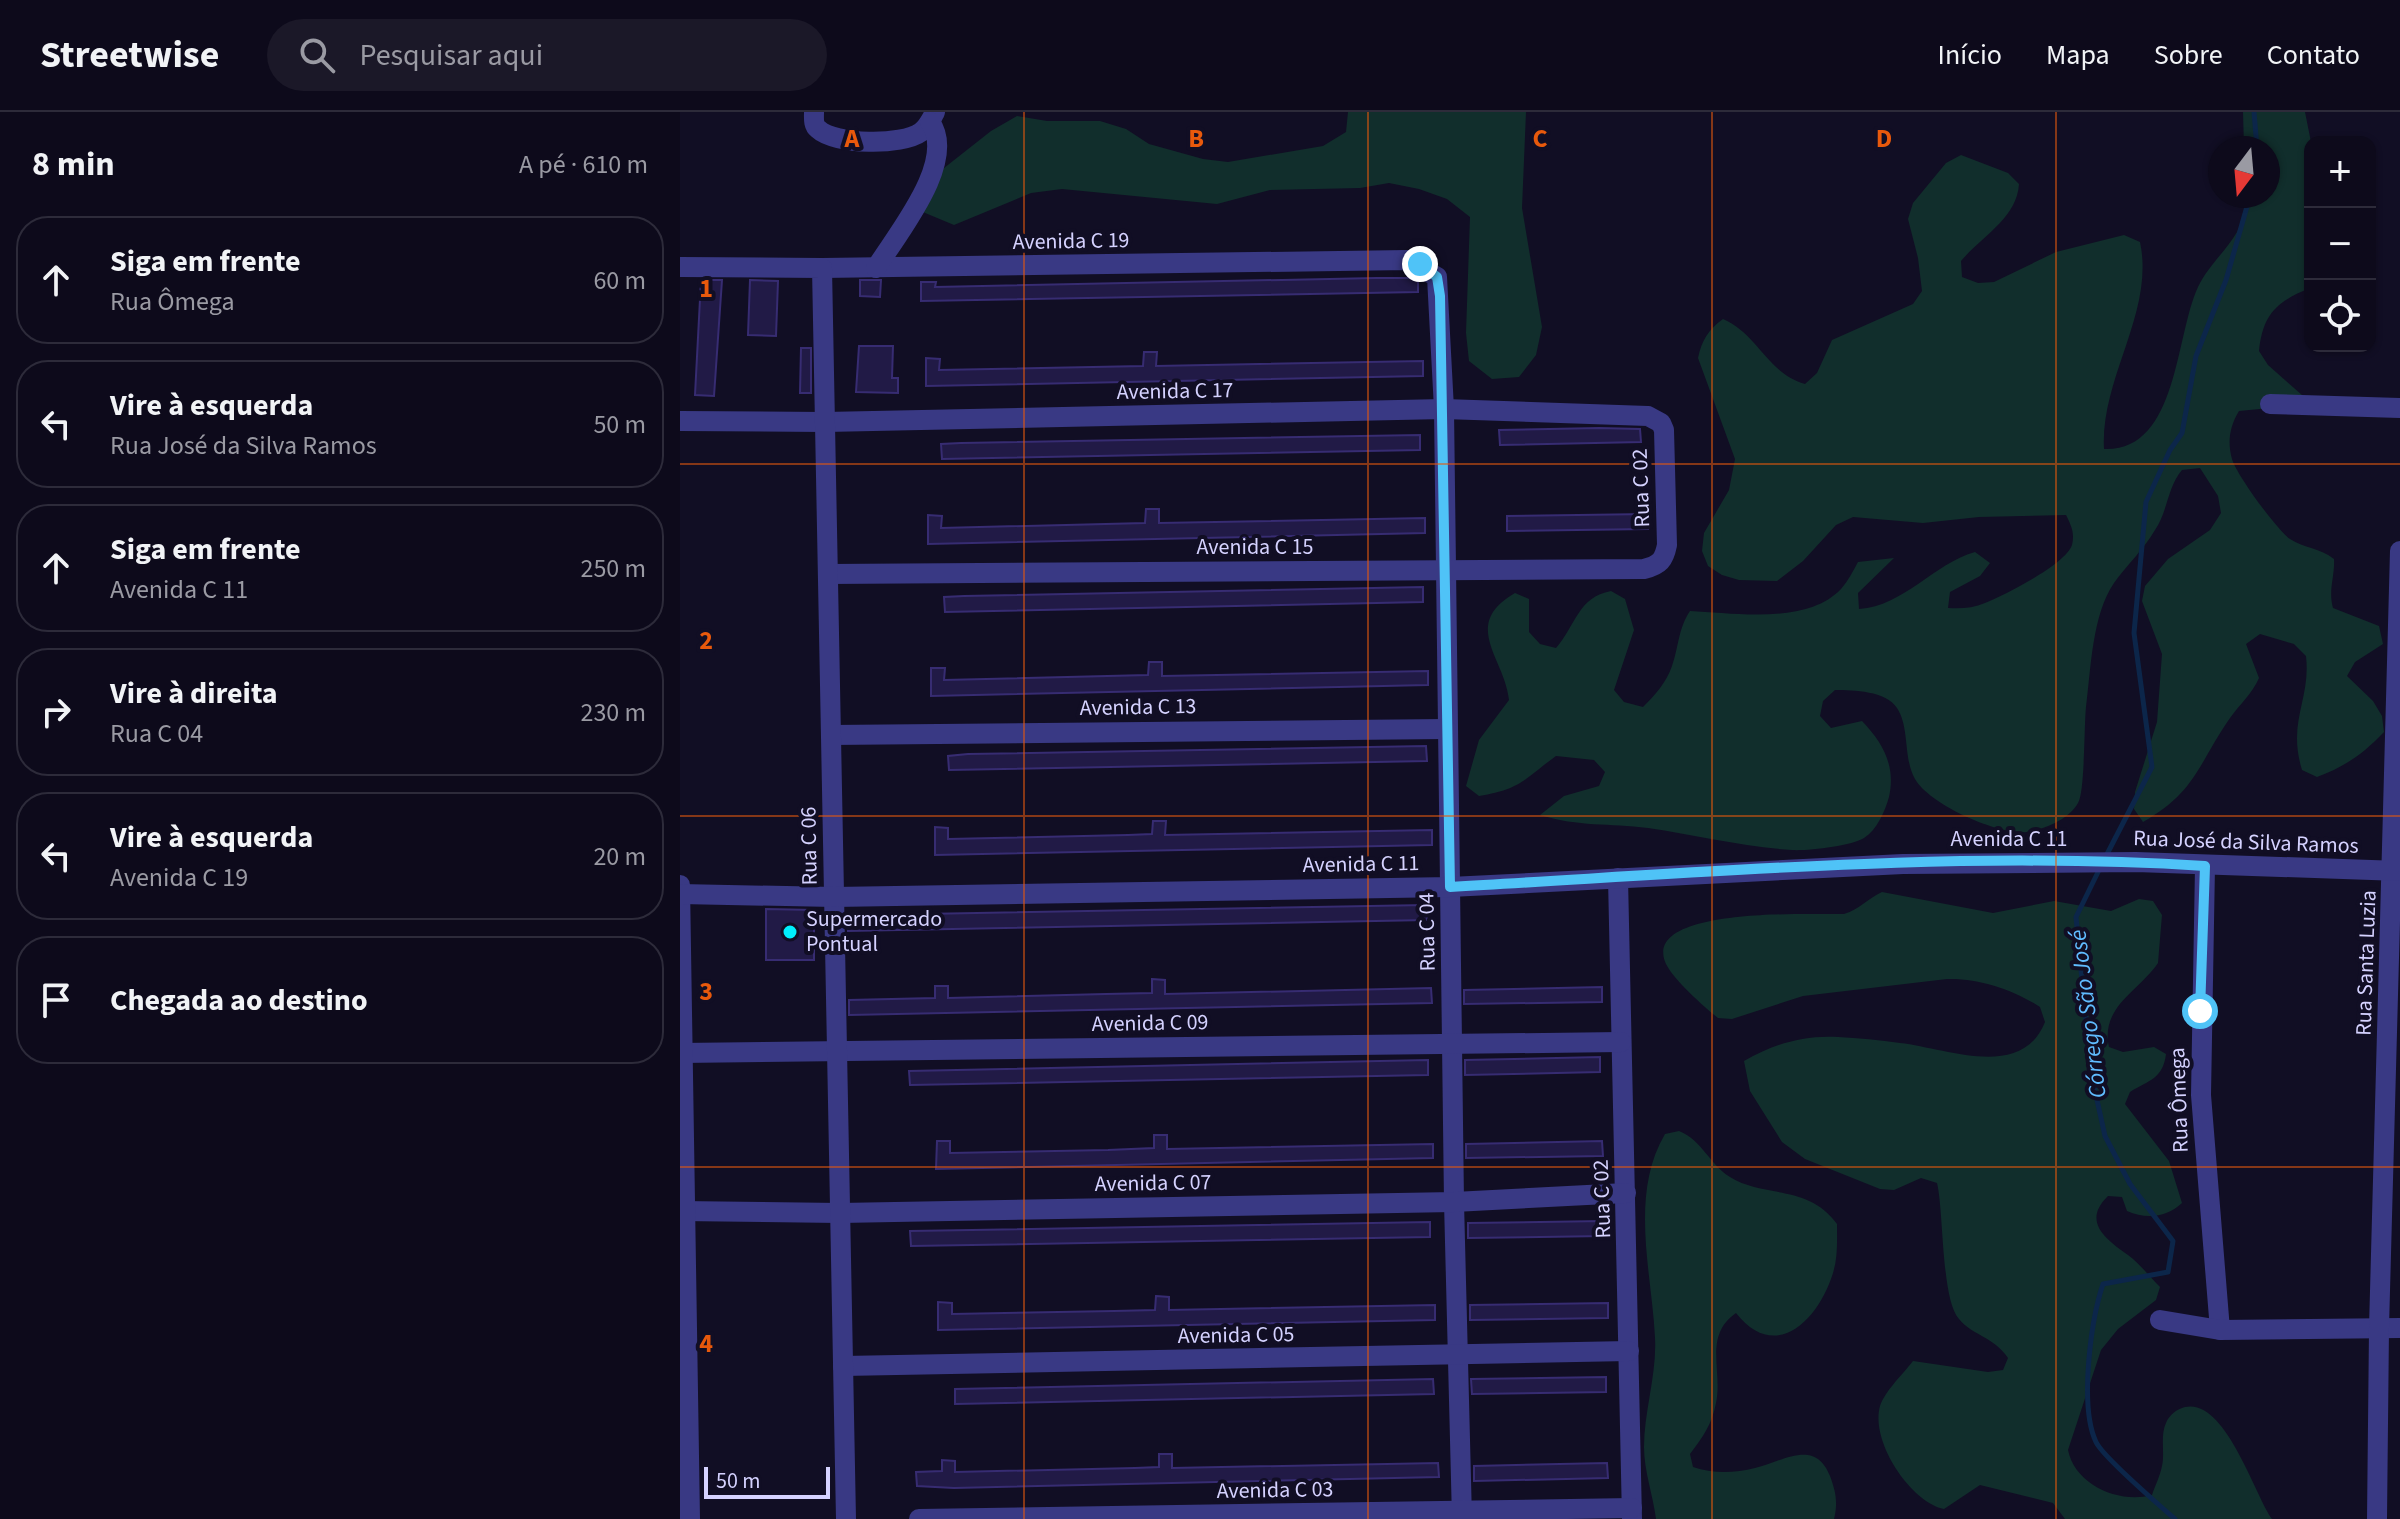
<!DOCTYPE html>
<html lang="pt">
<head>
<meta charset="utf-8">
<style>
	body { margin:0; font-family:"Source Sans 3",sans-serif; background:#1b1828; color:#f1f3f6 }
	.controls { position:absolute; right:24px; top:24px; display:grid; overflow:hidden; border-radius:16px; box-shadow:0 2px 6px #0004 }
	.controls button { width:72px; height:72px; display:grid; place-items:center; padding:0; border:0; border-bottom:2px solid #2d2b3a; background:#0d0a1b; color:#f1f3f6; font:40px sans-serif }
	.compass { position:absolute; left:1528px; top:24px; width:72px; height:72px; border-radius:50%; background:#0d0a1b; box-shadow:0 2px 6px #0004; rotate:196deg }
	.scale { position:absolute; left:24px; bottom:20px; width:126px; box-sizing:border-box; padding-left:8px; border:4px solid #d5d2ff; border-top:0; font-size:22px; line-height:28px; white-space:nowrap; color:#d5d2ff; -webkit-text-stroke:6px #110e24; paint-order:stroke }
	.stop { position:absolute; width:24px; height:24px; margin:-18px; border:6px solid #4fc3f7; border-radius:50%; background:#fff }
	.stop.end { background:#4fc3f7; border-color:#fff; box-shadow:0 2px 8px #0008 }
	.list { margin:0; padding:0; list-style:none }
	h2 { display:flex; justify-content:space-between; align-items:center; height:104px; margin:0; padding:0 32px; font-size:34px }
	h2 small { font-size:26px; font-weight:400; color:#9a9aa3 }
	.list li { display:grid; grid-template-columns:52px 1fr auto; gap:24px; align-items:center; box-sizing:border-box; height:128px; margin:0 16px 16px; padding:0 16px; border:2px solid #2d2b3a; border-radius:32px }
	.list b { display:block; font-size:30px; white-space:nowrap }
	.list p { margin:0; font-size:26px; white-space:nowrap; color:#9a9aa3 }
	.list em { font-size:26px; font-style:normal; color:#9a9aa3 }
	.icon { flex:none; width:44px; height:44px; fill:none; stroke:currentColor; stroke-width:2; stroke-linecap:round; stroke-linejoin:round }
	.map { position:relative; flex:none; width:1720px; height:1407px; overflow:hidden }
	header { display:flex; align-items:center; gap:48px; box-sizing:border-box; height:112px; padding:0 40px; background:#0d0a1b; border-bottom:2px solid #2d2b3a }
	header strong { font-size:38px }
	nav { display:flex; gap:44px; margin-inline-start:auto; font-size:28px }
	.search { width:560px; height:72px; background:#1b1828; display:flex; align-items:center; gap:20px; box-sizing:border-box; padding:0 28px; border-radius:44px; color:#9a9aa3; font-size:30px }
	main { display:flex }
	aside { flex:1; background:#0d0a1b }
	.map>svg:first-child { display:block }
	.green { fill:#112e2c }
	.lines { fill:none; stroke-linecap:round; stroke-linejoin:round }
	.stream { stroke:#0c264a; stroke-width:5 }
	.building { fill:#211a46; stroke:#372c72; stroke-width:2 }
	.minor { stroke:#393984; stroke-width:20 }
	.tertiary { stroke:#393984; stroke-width:20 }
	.route { stroke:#4fc3f7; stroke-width:10 }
	.grid { fill:none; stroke:#e8590c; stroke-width:2; stroke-opacity:0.55 }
	.poi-dot { fill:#00eefd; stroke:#110e24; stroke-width:3 }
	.labels { text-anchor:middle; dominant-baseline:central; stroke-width:8; stroke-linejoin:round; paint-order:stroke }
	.street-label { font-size:22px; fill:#d5d2ff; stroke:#110e24 }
	.poi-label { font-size:22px; fill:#d5d2ff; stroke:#110e24; text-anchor:start }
	.water-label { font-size:24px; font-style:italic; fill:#60bcff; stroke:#110e24 }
	.grid-label { font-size:26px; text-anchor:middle; font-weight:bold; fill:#e8590c; stroke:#110e24; stroke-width:8; stroke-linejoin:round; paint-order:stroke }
</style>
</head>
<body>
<header>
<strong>Streetwise</strong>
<div class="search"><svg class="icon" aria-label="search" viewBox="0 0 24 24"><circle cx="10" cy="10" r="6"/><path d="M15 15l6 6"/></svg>Pesquisar aqui</div>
<nav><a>Início</a><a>Mapa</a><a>Sobre</a><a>Contato</a></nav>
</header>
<main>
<aside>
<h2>8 min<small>A pé · 610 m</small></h2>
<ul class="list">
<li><svg class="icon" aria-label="ahead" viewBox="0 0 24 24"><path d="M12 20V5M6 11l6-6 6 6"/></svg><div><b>Siga em frente</b><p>Rua Ômega</p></div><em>60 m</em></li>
<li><svg class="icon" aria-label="left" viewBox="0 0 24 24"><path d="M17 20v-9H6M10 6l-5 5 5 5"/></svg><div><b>Vire à esquerda</b><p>Rua José da Silva Ramos</p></div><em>50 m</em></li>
<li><svg class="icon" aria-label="ahead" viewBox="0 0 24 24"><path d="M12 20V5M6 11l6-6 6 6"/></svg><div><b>Siga em frente</b><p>Avenida C 11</p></div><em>250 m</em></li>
<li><svg class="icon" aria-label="right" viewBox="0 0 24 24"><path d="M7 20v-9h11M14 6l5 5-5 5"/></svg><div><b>Vire à direita</b><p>Rua C 04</p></div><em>230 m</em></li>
<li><svg class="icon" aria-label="left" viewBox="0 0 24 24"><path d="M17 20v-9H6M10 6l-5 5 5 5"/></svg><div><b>Vire à esquerda</b><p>Avenida C 19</p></div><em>20 m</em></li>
<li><svg class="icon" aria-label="arrive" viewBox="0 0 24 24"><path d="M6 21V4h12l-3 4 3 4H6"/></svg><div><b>Chegada ao destino</b></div></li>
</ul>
</aside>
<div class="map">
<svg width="1720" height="1407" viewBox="0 0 1720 1407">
	<rect width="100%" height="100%" fill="#110e24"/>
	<g class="green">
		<polygon points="668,0 846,0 842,96 862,215 856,243 839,265 812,267 789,249 786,221 790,105 767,87 739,77 709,71 680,76 590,78 537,92 382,77 351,81 274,113 238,98 245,71 311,19 337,4 367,9 420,9 446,17 469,32 523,47 548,50 643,34 666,20"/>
		<path d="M1563 0H1625L1631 30 1630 176C1596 190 1583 202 1579 239L1588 253 1622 283 1610 294 1559 299C1550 314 1547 329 1552 347 1556 362 1597 418 1610 427 1624 436 1640 436 1654 447 1655 465 1648 478 1653 496L1699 514 1703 532 1675 550 1667 564 1693 589 1702 604 1704 620C1683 642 1666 654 1637 665L1622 658C1607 609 1631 588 1626 544L1614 532 1580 522 1566 532 1579 566C1572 582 1560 592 1550 606 1518 652 1516 680 1463 710L1454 697 1455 680 1477 610 1482 542 1462 489 1465 474 1488 447 1530 418 1541 401 1538 384 1520 356 1502 358C1487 376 1488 399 1475 418 1464 437 1447 453 1434 471 1412 503 1411 557 1406 595 1404 614 1405 680 1398 691 1389 707 1366 717 1347 720 1318 723 1250 693 1235 667 1223 646 1230 616 1217 596 1206 579 1174 578 1155 578L1143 589 1140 604 1151 616 1182 609C1203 631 1216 654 1209 685 1205 699 1197 718 1184 726 1172 734 1127 739 1112 738 1064 735 1016 723 968 716 929 711 899 715 860 703L884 684 919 674 925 660 914 648 876 644C844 667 842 677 799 684L786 674 799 628 829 588C825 546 780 513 835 481L849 487V520L860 532 876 536C896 513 898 485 931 479L945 487 954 518 934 578 944 590 963 595C975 583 986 571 992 554 999 534 998 517 1010 499 1055 501 1127 513 1161 477 1168 469 1173 459 1178 450L1214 446 1178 481 1179 497C1224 494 1253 452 1295 440L1310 451 1300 464 1270 480 1268 496C1281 497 1293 496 1305 491 1325 483 1386 452 1392 433 1395 421 1391 413 1386 403L1299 405 1243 411 1173 405 1156 413 1123 449 1097 469 1059 468 1042 463 1028 454 1022 439 1024 421 1049 378 1055 347 1018 246C1022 228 1028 218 1043 207 1078 222 1087 261 1125 272L1137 261 1152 228 1233 192 1242 179 1238 146 1228 107 1233 91 1266 51 1281 43 1328 61 1339 72C1337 106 1302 124 1281 149L1282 165 1298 171 1314 170 1376 140 1444 123 1460 130C1475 200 1420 266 1424 337 1498 340 1495 224 1518 175 1528 154 1546 139 1557 120 1563 110 1564 95 1567 84H1588V36H1564Z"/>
		<path d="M1202 780 1313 801 1374 789 1431 799 1459 787 1473 789 1482 803 1478 851C1459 879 1420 895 1429 935L1443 940 1474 935 1486 942C1483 967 1469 968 1450 980L1445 992 1489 1049 1502 1091C1487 1105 1467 1108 1447 1099L1442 1085 1428 1084C1401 1110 1427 1128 1448 1143 1460 1152 1470 1165 1480 1175L1476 1188 1438 1217 1421 1238 1388 1338C1395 1373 1439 1392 1472 1383 1475 1374 1480 1364 1482 1354 1485 1341 1480 1323 1486 1311 1489 1303 1497 1297 1505 1295 1545 1286 1574 1381 1592 1407H1385L1373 1391 1300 1373 1264 1397C1231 1390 1190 1330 1200 1294 1205 1279 1223 1262 1233 1249L1308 1260 1323 1258 1328 1246C1313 1224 1293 1224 1279 1207 1261 1187 1264 1100 1257 1071L1241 1066 1214 1078 1200 1077 1125 1047 1102 1030 1070 979 1064 949C1094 932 1123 923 1158 925 1178 926 1200 928 1220 931 1266 936 1342 969 1365 910L1360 895C1334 878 1299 866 1267 867L1123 884 1052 907 1038 906C1023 894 994 868 986 852 959 793 1139 803 1164 802 1180 797 1187 787 1202 780Z"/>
		<path d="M999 1019C1023 1029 1029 1052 1050 1065 1083 1086 1129 1072 1157 1112 1157 1128 1158 1145 1153 1161 1139 1207 1096 1252 1056 1201 1023 1224 1043 1259 1036 1291 1032 1312 1023 1325 1010 1342L1013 1355C1033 1362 1055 1361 1075 1356 1104 1349 1135 1326 1150 1364 1156 1380 1158 1391 1154 1407H976C973 1383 964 1359 964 1335 964 1299 977 1262 975 1226 972 1161 949 1083 985 1022Z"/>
	</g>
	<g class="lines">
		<g class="stream">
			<polyline points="1574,0 1577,36"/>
			<polyline points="1425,746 1472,655 1454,521 1466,390 1490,338 1502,321 1516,244 1546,168 1570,84"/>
			<path d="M1421 754 1396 805 1411 961 1425 1024 1450 1072 1493 1129 1488 1160 1423 1172C1411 1208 1399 1294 1416 1330 1423 1345 1479 1393 1495 1407"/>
		</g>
	</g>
	<g class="building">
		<polygon points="696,166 732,166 738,169 738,180 241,189 241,170 256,170 255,175"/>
		<polygon points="21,168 42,168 34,284 15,283"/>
		<polygon points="70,168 98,169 96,224 68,223"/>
		<polygon points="180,168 201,168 200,185 180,184"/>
		<polygon points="179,234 213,234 212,266 218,266 218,281 176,280"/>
		<polygon points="121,236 131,236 131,281 120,281"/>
		<polygon points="464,240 477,240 476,254 743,249 743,264 246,274 246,246 260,247 259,258 463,254"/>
		<polygon points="919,316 960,317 961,330 820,333 819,318"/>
		<polygon points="740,323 740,338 262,347 261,332 281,331"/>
		<polygon points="466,397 479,397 479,411 745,406 745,421 248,432 248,403 262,404 261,416 465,411"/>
		<polygon points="968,402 968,417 827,419 827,404"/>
		<polygon points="743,475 743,490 265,500 264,485 284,484"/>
		<polygon points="469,550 482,550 482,564 748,559 748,573 251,584 251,556 265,556 264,568 468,563"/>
		<polygon points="746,634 747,649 269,658 268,644 288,642"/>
		<polygon points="473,709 486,709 485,723 752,718 752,733 255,743 255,715 268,716 268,727 448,723 472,722"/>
		<polygon points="746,793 747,808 168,819 167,804 186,803"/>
		<polygon points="86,797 134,798 134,848 86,848"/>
		<polygon points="472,867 485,868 485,882 751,876 752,891 169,903 169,888 255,886 255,874 268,874 268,886 426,882 472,881"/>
		<polygon points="922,875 922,890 784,892 784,878"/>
		<polygon points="920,945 920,960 785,963 785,948"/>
		<polygon points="748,948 748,963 230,973 229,959"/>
		<polygon points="474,1023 487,1023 487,1037 753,1032 753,1046 256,1057 257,1029 270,1029 270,1041 428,1038 474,1036"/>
		<polygon points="922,1029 923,1044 786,1046 786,1032"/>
		<polygon points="923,1109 924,1124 788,1126 788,1111"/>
		<polygon points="750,1110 750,1125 231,1134 230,1119"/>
		<polygon points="476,1184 489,1185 489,1198 755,1193 755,1208 258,1218 258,1190 272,1191 272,1202 434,1199 475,1198"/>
		<polygon points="928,1191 928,1206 790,1208 790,1193"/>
		<polygon points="926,1265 926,1280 792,1282 791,1267"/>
		<polygon points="753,1267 754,1282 512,1287 275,1292 275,1277"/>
		<polygon points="479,1342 492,1342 492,1356 758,1351 759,1365 274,1376 237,1374 236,1360 262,1359 262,1348 275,1349 275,1360 455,1356 479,1355"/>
		<polygon points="927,1351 928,1366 794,1369 794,1354"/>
	</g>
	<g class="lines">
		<g class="minor">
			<path d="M134 0C134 6 133 13 138 17 155 33 222 34 241 20 248 15 251 8 255 0"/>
			<polyline points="142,156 728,148 757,165 764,297 774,1090 782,1407"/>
			<path d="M196 156C217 122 278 49 250 10"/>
			<polyline points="1590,292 1720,296"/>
			<path d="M0 309 145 310 764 297 968 304 981 311 984 318 987 433C984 448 980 453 964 457L148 462"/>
			<polyline points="151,623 766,617"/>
			<polyline points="1525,754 1521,983 1540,1218"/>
			<polyline points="938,766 952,1407"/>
			<polyline points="0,941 941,930"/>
			<polyline points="0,1099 160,1101 774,1090 946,1081"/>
			<polyline points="1480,1208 1540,1218 1720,1216"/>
			<polyline points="163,1254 949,1239"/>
			<polyline points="239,1407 952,1396"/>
			<polyline points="1697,1407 1699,1216 1720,439"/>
		</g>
		<g class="tertiary">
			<polyline points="0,155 142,156 166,1407"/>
			<polyline points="0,773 10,1407"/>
			<polyline points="0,782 154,785 770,775 1223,752 1456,750 1720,759"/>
		</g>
	</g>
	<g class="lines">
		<path class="route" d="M740 152 757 165 760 184 770 775C1020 761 1274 738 1525 754L1520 899"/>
	</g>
	<path class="grid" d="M344 0V1407M688 0V1407M1032 0V1407M1376 0V1407M0 352H1720M0 704H1720M0 1055H1720"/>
	<circle class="poi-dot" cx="110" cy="820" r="8"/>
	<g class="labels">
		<g class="street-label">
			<text transform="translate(391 129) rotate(-1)">Avenida C 19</text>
			<text transform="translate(495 279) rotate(-1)">Avenida C 17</text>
			<text transform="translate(961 376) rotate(-92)">Rua C 02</text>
			<text x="575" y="435">Avenida C 15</text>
			<text transform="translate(458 595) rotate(-1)">Avenida C 13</text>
			<text x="1329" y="727">Avenida C 11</text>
			<text transform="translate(1566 730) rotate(2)">Rua José da Silva Ramos</text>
			<text transform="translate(129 734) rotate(-91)">Rua C 06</text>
			<text transform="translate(681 752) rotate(-1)">Avenida C 11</text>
			<text transform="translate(747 820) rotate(-91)">Rua C 04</text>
			<text transform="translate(1686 851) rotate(-88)">Rua Santa Luzia</text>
			<text transform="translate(470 911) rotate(-1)">Avenida C 09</text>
			<text transform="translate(1499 988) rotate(-92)">Rua Ômega</text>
			<text transform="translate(473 1071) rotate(-1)">Avenida C 07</text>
			<text transform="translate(922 1087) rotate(-92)">Rua C 02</text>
			<text transform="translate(556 1223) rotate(-1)">Avenida C 05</text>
			<text transform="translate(595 1378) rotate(-1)">Avenida C 03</text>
		</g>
		<g class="poi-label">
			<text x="126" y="807">Supermercado<tspan x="126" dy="25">Pontual</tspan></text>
		</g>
		<g class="water-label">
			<text transform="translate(1408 902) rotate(-97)">Córrego São José</text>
		</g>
	</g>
	<g class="grid-label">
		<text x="172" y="35">A</text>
		<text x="516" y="35">B</text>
		<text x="860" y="35">C</text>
		<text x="1204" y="35">D</text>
		<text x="26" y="185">1</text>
		<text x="26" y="537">2</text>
		<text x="26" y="888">3</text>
		<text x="26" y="1240">4</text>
	</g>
</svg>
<div class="controls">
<button>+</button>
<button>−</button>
<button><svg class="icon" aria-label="locate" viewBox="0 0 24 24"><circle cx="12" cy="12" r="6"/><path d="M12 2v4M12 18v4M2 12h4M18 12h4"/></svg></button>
</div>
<svg class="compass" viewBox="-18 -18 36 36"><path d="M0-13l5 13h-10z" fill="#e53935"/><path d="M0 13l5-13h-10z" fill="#9a9aa3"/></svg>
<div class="scale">50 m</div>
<div class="stop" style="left:1520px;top:899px"></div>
<div class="stop end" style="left:740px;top:152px"></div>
</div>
</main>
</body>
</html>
